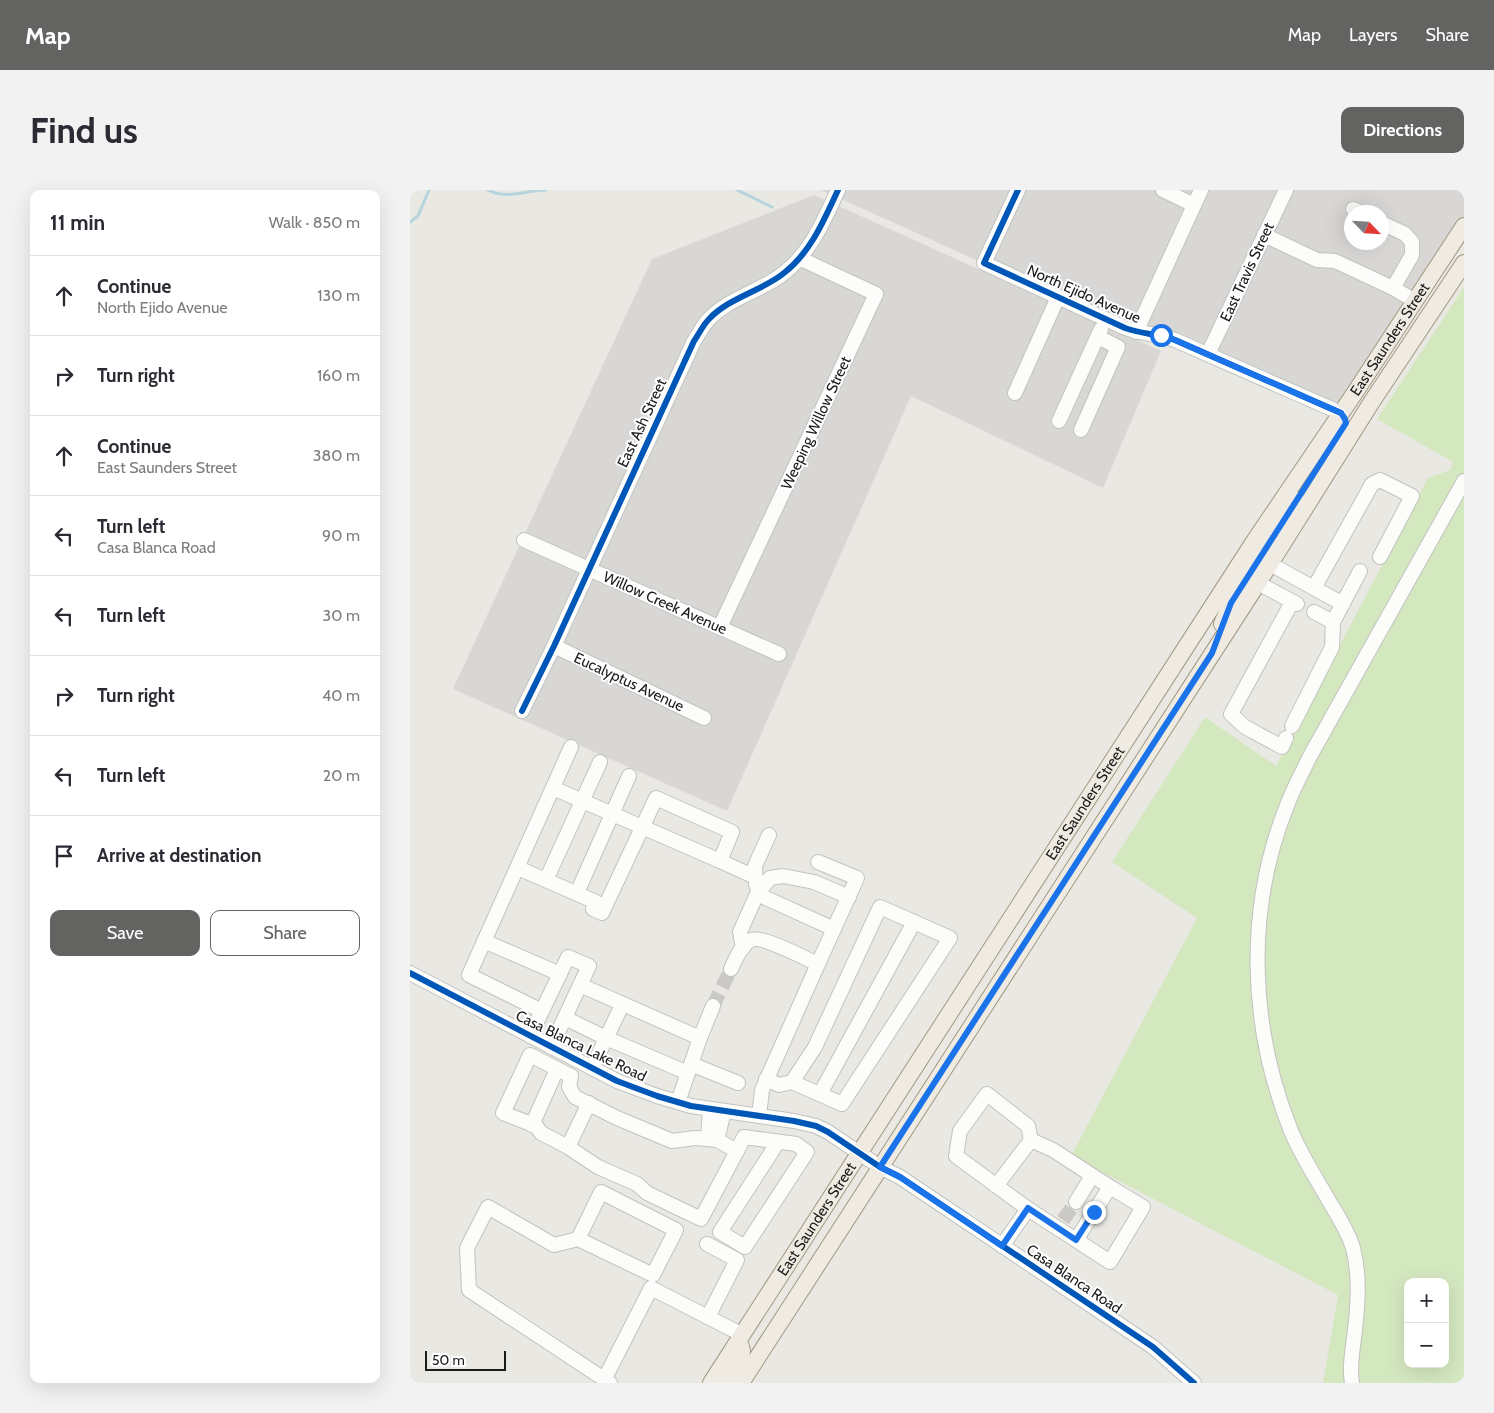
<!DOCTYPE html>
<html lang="en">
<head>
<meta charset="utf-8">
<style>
	body { margin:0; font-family:Cabin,sans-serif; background:#f2f2f3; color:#2b2b33 }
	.controls { position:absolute; right:15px; bottom:15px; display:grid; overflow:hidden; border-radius:10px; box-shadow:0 5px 20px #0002 }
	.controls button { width:45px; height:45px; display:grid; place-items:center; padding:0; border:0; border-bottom:1px solid #e1e1e2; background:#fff; color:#2b2b33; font:25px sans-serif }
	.compass { position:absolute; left:934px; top:15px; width:45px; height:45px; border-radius:50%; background:#fff; box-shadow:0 5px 20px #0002; rotate:115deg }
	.scale { position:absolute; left:15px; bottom:12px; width:81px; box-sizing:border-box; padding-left:5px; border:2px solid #1b1b1b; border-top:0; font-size:14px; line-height:18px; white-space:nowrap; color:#1b1b1b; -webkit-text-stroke:4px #fff; paint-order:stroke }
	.stop { position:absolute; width:15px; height:15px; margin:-11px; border:4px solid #1a73e8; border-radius:50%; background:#fff }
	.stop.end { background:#1a73e8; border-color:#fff; box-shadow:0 1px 5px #0008 }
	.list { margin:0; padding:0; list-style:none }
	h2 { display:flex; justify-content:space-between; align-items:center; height:65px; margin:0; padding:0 20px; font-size:21px }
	h2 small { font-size:16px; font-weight:400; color:#7c7c81 }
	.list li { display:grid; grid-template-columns:32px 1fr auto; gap:15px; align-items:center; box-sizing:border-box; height:80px; padding:0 20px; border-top:1px solid #e1e1e2 }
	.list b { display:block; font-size:19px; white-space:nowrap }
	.list p { margin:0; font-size:16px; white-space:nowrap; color:#7c7c81 }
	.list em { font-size:16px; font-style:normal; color:#7c7c81 }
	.actions { display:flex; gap:10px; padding:15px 20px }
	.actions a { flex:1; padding:11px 0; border:1px solid #636361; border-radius:10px; text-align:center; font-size:18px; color:#636361 }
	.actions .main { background:#636361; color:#fff }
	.icon { flex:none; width:28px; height:28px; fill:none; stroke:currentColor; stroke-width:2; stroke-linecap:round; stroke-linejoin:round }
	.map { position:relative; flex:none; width:1054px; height:1193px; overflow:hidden; border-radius:10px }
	header { display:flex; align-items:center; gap:30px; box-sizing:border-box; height:70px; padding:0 25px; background:#636361; color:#fff }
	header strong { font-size:24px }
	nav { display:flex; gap:28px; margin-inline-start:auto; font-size:18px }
	.intro { display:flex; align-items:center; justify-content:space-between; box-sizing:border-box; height:120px; padding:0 30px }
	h1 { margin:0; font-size:35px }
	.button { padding:12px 22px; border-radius:10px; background:#636361; color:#fff; font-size:18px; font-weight:700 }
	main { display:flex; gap:30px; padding:0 30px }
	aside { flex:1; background:#fff; border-radius:10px; box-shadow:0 5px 20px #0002 }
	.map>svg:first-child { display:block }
	.residential { fill:#d9d7d5; fill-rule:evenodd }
	.grass { fill:#d4e8c0; fill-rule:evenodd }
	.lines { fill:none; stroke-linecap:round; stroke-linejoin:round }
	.stream { stroke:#b6d4dd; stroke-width:3 }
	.minor-tunnel { stroke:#cbc9c5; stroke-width:14; stroke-dasharray:14 7; stroke-linecap:butt }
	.minor-casing { stroke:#c2c2bf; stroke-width:16 }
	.major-casing { stroke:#a09780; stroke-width:18 }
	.minor { stroke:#fcfcfb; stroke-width:14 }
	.major { stroke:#f0ebe2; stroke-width:16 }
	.cycleway-casing { stroke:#fff; stroke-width:9 }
	.cycleway { stroke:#0057b8; stroke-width:6 }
	.route { stroke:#1a73e8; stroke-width:6 }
	.labels { text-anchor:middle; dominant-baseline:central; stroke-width:4; stroke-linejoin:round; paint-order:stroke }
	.street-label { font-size:15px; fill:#1b1b1b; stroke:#fff }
</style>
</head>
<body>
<header>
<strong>Map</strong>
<nav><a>Map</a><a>Layers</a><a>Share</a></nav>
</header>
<div class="intro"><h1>Find us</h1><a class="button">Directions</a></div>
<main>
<aside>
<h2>11 min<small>Walk · 850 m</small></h2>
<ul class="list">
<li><svg class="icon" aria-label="ahead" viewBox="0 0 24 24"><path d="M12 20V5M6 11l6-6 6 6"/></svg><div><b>Continue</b><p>North Ejido Avenue</p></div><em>130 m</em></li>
<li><svg class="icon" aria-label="right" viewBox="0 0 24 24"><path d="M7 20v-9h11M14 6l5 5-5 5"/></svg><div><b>Turn right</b></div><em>160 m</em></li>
<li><svg class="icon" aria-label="ahead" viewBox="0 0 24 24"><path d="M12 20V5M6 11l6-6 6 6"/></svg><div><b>Continue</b><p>East Saunders Street</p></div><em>380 m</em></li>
<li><svg class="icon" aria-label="left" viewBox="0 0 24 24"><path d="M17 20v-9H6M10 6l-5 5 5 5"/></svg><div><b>Turn left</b><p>Casa Blanca Road</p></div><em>90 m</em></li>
<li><svg class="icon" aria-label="left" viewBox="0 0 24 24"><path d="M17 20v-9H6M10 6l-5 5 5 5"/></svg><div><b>Turn left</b></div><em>30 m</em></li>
<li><svg class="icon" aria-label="right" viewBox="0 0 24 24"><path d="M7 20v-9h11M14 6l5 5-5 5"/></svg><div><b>Turn right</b></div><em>40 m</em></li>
<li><svg class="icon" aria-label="left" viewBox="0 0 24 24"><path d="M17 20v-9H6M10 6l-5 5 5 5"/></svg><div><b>Turn left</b></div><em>20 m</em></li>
<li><svg class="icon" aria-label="arrive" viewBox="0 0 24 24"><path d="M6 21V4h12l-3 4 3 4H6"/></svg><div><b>Arrive at destination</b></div></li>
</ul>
<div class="actions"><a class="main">Save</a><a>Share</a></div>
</aside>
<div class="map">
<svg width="1054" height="1193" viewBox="0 0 1054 1193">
	<rect width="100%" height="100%" fill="#eae8e3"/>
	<g class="residential">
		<path d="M411 0H1054V36L931 223 765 150 726 142ZM942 22H972V52H942Z"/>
		<polygon points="404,5 751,161 693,298 501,206 317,621 43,499 242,69"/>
	</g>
	<path class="grass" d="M1054 97V1193H913L928 1105 661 966 787 728 702 672 795 527 866 576 1018 288 1040 280 1043 272 967 229ZM998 1092H1035V1174H998Z"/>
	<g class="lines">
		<g class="stream">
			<path d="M78 0C96 10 117 0 136 0"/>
			<polyline points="327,0 362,17"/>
			<polyline points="0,32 8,26 19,0"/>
		</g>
		<g class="minor-tunnel">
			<polyline points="303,816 321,779"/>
			<polyline points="653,1030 666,1012"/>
		</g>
		<defs>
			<g id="minor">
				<path d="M608 0 574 73 715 138C731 144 749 144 765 150L931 223"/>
				<polyline points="753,0 784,15"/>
				<polyline points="943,19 950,22"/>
				<polyline points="972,33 995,44 1002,52 1002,65 983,98 1005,111"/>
				<polyline points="854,45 907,70 925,71 983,98"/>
				<polyline points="726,142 791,0"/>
				<polyline points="798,164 876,0"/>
				<polyline points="605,203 648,107"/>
				<polyline points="649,231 691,139"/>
				<polyline points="671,240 708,157 688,147"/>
				<polyline points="114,350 369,464"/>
				<polyline points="860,374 933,414"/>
				<polyline points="848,393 887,414"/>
				<polyline points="904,398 962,294 970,290 1002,306 970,367"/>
				<polyline points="904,422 923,432 950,381"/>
				<polyline points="310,437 466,104 391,69"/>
				<polyline points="144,456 294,528"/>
				<path d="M112 521 144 456 284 151C289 144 293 135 299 129 320 107 352 101 374 83 401 62 414 30 428 0"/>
				<polyline points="882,536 922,457 923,432"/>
				<polyline points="876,548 872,557 835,537 821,524 882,412"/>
				<polyline points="143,598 310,671"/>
				<polyline points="108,678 186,712 183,719 192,723 246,608 322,642 310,671 345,687"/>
				<polyline points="136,690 190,572"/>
				<polyline points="346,695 345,676 359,645"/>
				<polyline points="167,703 219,586"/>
				<polyline points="347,704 424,739"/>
				<polyline points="74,751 150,784"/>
				<polyline points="333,758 330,742 347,704 360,688 373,686 404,692 439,707"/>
				<polyline points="408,774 447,688 408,672"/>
				<path d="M321 779C325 770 331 755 341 750 352 745 396 769 408 774L352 900 349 926"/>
				<polyline points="0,783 207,891 247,906 281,916 384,931 406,936 418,942 470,977 490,987 743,1157 784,1193"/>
				<polyline points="170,795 290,848"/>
				<polyline points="132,821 59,785 161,557"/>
				<polyline points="155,828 196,848 278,883"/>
				<polyline points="120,846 158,767 179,776 141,857"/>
				<polyline points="281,874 328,893"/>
				<polyline points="182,878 212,815"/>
				<polyline points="356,889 369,895 382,892 432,914 540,748 470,717 405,857 382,892"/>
				<polyline points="410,904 504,732"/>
				<polyline points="268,912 290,848 303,816"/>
				<polyline points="300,919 298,949 307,950 314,921"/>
				<polyline points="122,935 147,879"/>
				<polyline points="298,949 285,948 262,951 207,928 165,907 159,897 161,886 120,865 93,923 126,936 131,943 158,957 188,977 227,994 237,1003 291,1029 327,961 307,950"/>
				<polyline points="621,950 643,960 700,997"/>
				<polyline points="158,957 179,913"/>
				<polyline points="327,961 334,947 386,954 397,962 335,1057 310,1042 368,952"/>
				<polyline points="586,996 621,950 618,936 577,904 550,941 546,966 618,1019 592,1056"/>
				<polyline points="666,1012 682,986"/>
				<polyline points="618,1019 700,1072 733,1017 700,997 666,1050"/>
				<polyline points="168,1049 191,1002 266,1040 243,1085 168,1049 144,1055 78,1017 57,1058 59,1100 200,1193"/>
				<polyline points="297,1054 327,1070 298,1127"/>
				<polyline points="194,1190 241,1098 333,1145"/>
				<path d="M942 1193C939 1176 943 1158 945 1140 948 1113 950 1085 943 1058 938 1041 928 1026 919 1011 906 988 891 965 881 941 839 836 835 718 878 613 884 597 892 583 899 568L1054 291"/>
			</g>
			<g id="major">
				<polyline points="812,434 821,413 887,310"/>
				<path id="s1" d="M301 1193 845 350 944 204 1054 36"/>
				<path d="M317 1193C324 1182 339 1164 328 1152"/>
				<polyline points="331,1193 848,393 961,213 1054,73"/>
			</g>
		</defs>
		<use href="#minor" class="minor-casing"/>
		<use href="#major" class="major-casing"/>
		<use href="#minor" class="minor"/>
		<use href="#major" class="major"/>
		<defs>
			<g id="cycleway">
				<path d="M608 0 574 73 715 138C731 144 749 144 765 150L931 223"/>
				<path d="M112 521 144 456 284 151C289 144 293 135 299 129 320 107 352 101 374 83 401 62 414 30 428 0"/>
				<polyline points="0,783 207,891 247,906 281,916 384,931 406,936 418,942 470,977 490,987 743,1157 784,1193"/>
			</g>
		</defs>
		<use href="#cycleway" class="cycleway-casing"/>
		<use href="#cycleway" class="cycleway"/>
	</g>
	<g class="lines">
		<polyline class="route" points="684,1022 666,1050 618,1018 592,1056 490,987 470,977 802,463 821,413 936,233 935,229 931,223 765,150 751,145"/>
	</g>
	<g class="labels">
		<g class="street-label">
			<text transform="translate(837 82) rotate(-65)">East Travis Street</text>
			<text transform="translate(674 104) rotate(24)">North Ejido Avenue</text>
			<text stroke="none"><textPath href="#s1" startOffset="1245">East Saunders Street</textPath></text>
			<text transform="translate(232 233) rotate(-65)">East Ash Street</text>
			<text transform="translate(406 233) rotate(-65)">Weeping Willow Street</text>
			<text transform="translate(255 413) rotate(24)">Willow Creek Avenue</text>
			<text transform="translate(219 492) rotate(25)">Eucalyptus Avenue</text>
			<text stroke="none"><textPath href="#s1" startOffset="690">East Saunders Street</textPath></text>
			<text transform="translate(171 856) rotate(26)">Casa Blanca Lake Road</text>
			<text stroke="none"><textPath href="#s1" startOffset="195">East Saunders Street</textPath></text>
			<text transform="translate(664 1089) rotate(34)">Casa Blanca Road</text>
		</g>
	</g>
</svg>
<div class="controls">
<button>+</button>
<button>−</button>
</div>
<svg class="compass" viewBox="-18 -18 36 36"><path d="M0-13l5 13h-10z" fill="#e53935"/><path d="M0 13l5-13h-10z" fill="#7c7c81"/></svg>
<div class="scale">50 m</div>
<div class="stop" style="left:751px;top:145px"></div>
<div class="stop end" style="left:684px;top:1022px"></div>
</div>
</main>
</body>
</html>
